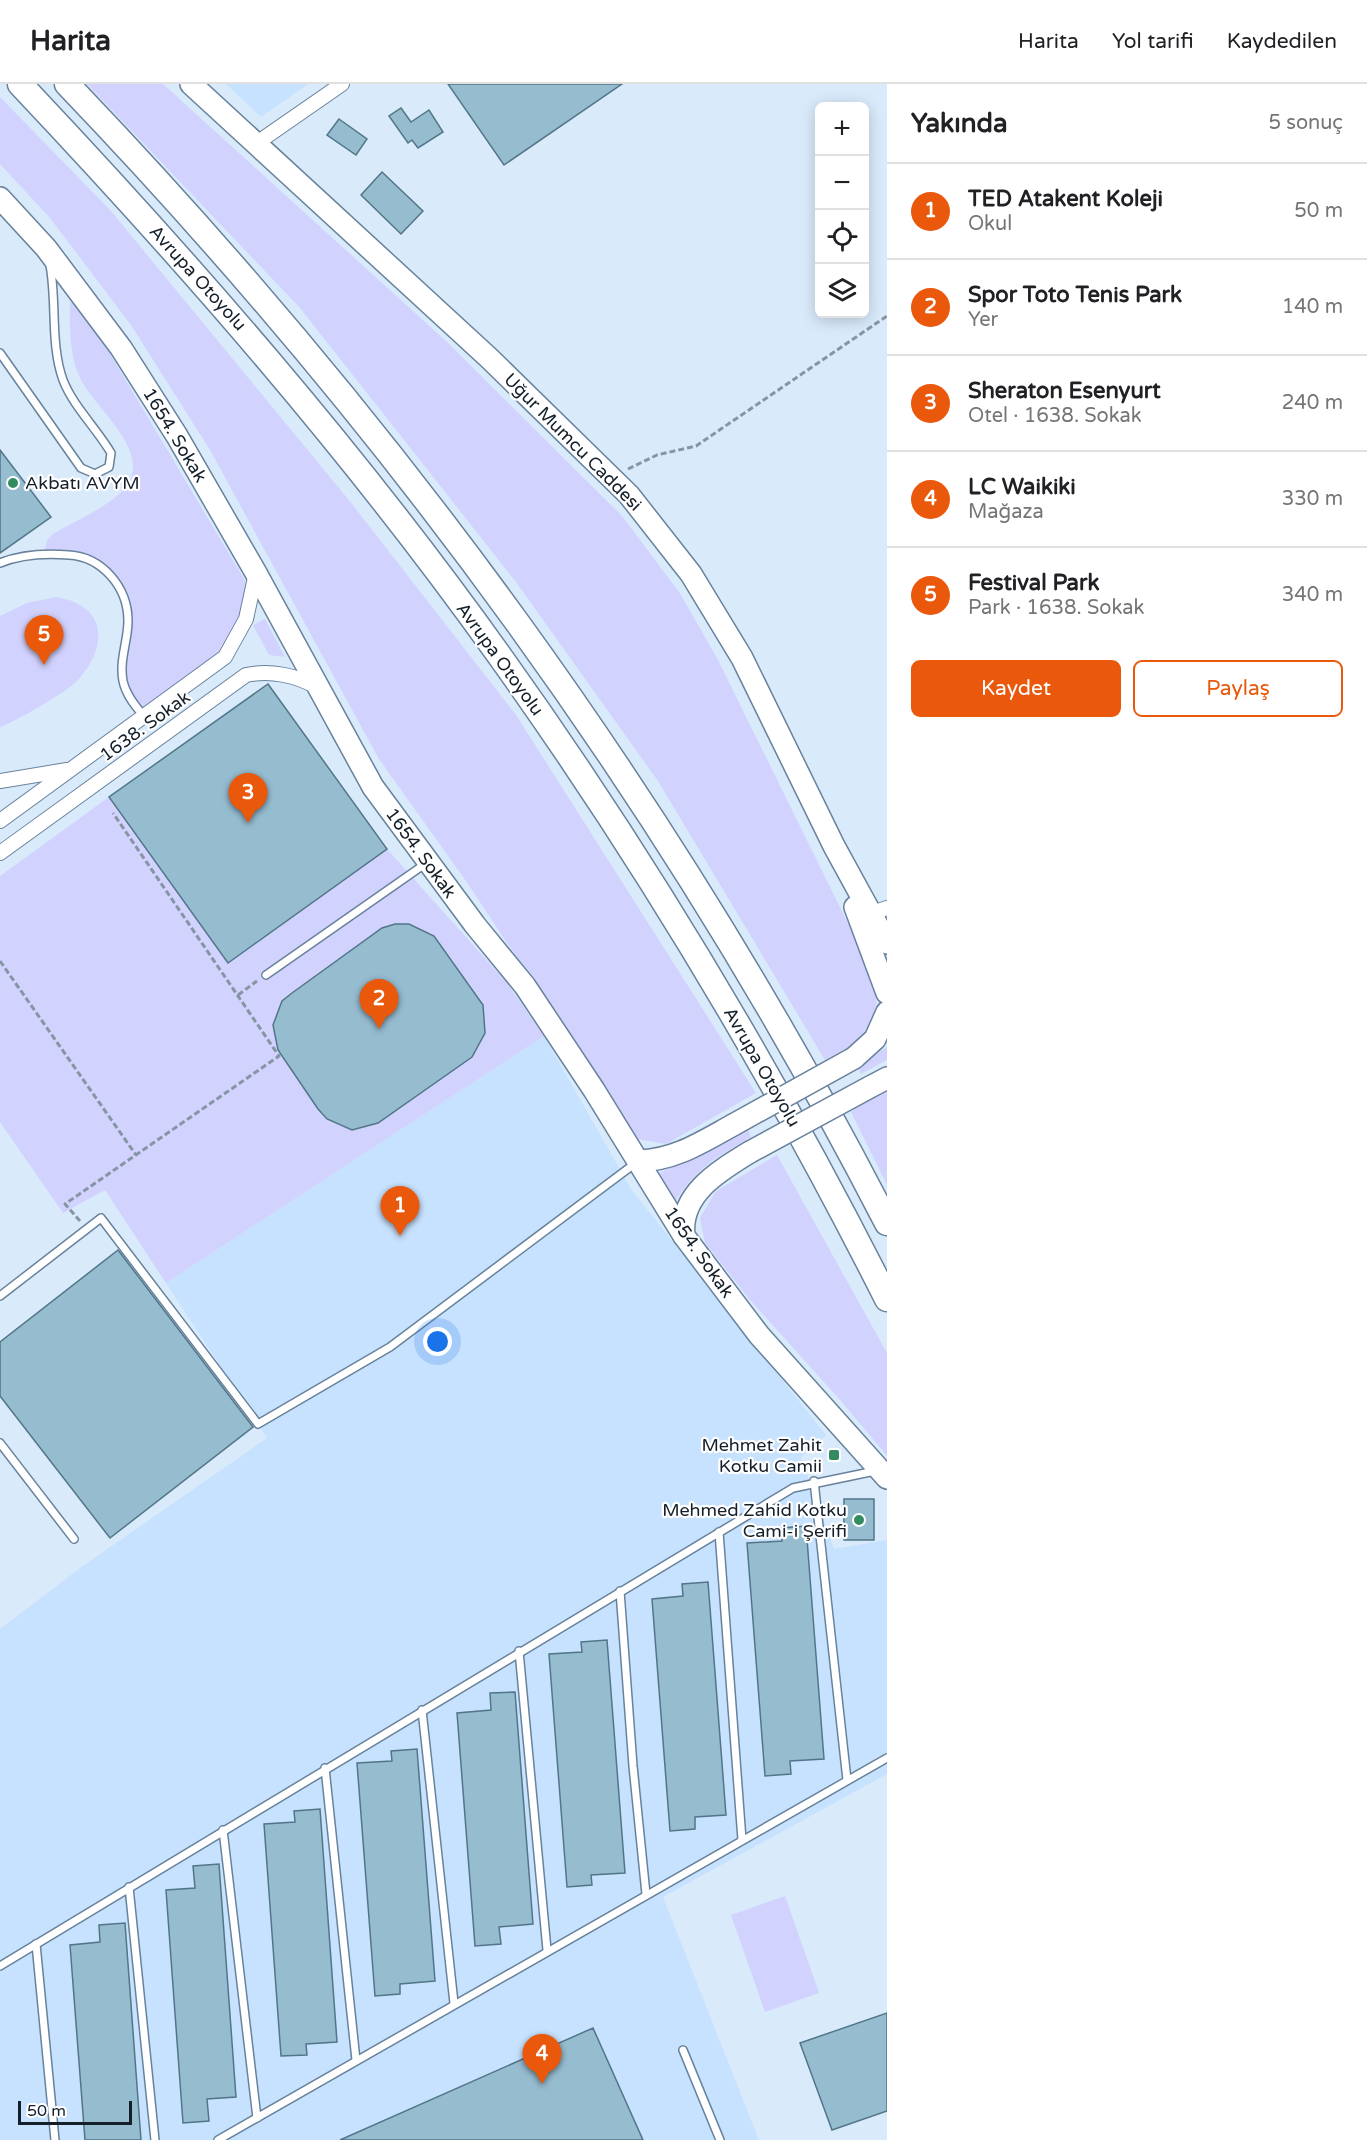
<!DOCTYPE html>
<html lang="tr">
<head>
<meta charset="utf-8">
<style>
	body { margin:0; font-family:"Varela Round",sans-serif; background:#f2f2f2; color:#202124 }
	.controls { position:absolute; right:18px; top:18px; display:grid; overflow:hidden; border-radius:9px; box-shadow:0 3px 15px #0003 }
	.controls button { width:54px; height:54px; display:grid; place-items:center; padding:0; border:0; border-bottom:2px solid #e0e0e0; background:#fff; color:#202124; font:30px sans-serif }
	.scale { position:absolute; left:18px; bottom:15px; width:114px; box-sizing:border-box; padding-left:6px; border:3px solid #141f29; border-top:0; font-size:16px; line-height:21px; white-space:nowrap; color:#141f29; -webkit-text-stroke:4px #fff; paint-order:stroke }
	.you { position:absolute; left:438px; top:1258px; width:21px; height:21px; margin:-15px; border:4px solid #fff; border-radius:50%; background:#1a73e8; box-shadow:0 0 0 9px #1a73e833 }
	.badge { display:grid; place-items:center; width:39px; height:39px; border-radius:50%; background:#ea580c; color:#fff; font-size:20px; font-weight:700 }
	.pin { position:absolute; translate:-50% -50px; filter:drop-shadow(0 2px 3px #0008) }
	.pin::after { content:''; position:absolute; top:32px; width:21px; height:18px; background:inherit; clip-path:polygon(0 0,100% 0,50% 100%) }
	.list { margin:0; padding:0; list-style:none }
	h2 { display:flex; justify-content:space-between; align-items:center; height:78px; margin:0; padding:0 24px; font-size:26px }
	h2 small { font-size:20px; font-weight:400; color:#757577 }
	.list li { display:grid; grid-template-columns:39px 1fr auto; gap:18px; align-items:center; box-sizing:border-box; height:96px; padding:0 24px; border-top:2px solid #e0e0e0 }
	.list b { display:block; font-size:22px; white-space:nowrap }
	.list p { margin:0; font-size:20px; white-space:nowrap; color:#757577 }
	.list em { font-size:20px; font-style:normal; color:#757577 }
	.actions { display:flex; gap:12px; padding:18px 24px }
	.actions a { flex:1; padding:14px 0; border:2px solid #ea580c; border-radius:9px; text-align:center; font-size:21px; color:#ea580c }
	.actions .main { background:#ea580c; color:#fff }
	.icon { flex:none; width:33px; height:33px; fill:none; stroke:currentColor; stroke-width:2; stroke-linecap:round; stroke-linejoin:round }
	.map { position:relative; flex:none; width:887px; height:2056px; overflow:hidden }
	header { display:flex; align-items:center; gap:36px; box-sizing:border-box; height:84px; padding:0 30px; background:#fff; border-bottom:2px solid #e0e0e0 }
	header strong { font-size:28px }
	nav { display:flex; gap:33px; margin-inline-start:auto; font-size:21px }
	main { display:flex }
	aside { flex:1; background:#fff }
	.map>svg:first-child { display:block }
	.built { fill:#c7e2fe }
	.green { fill:#d2d2ff }
	.building { fill:#96bcd0; stroke:#527688; stroke-width:1.5 }
	.lines { fill:none; stroke-linecap:round; stroke-linejoin:round }
	.lane-casing { stroke:#68829c; stroke-width:10 }
	.street-casing { stroke:#68829c; stroke-width:16 }
	.primary-casing { stroke:#68829c; stroke-width:24 }
	.highway-casing { stroke:#68829c; stroke-width:27 }
	.path { stroke:#8695a3; stroke-width:3; stroke-dasharray:6 3; stroke-linecap:butt }
	.lane { stroke:#fff; stroke-width:7 }
	.street { stroke:#fff; stroke-width:14 }
	.primary { stroke:#fff; stroke-width:21 }
	.highway { stroke:#fff; stroke-width:24 }
	.primary-bridge-casing { stroke:#68829c; stroke-width:24; stroke-linecap:butt }
	.primary-bridge { stroke:#fff; stroke-width:21 }
	.poi-dot { fill:#328b61; stroke:#fff; stroke-width:2 }
	.labels { text-anchor:middle; dominant-baseline:central; stroke-width:4.5; stroke-linejoin:round; paint-order:stroke }
	.street-label { font-size:18px; fill:#141f29; stroke:#fff }
	.poi-label { font-size:18px; fill:#141f29; stroke:#fff; text-anchor:end }
</style>
</head>
<body>
<header>
<strong>Harita</strong>
<nav><a>Harita</a><a>Yol tarifi</a><a>Kaydedilen</a></nav>
</header>
<main>
<div class="map">
<svg width="887" height="2056" viewBox="0 0 887 2056">
	<rect width="100%" height="100%" fill="#d9eafb"/>
	<g class="built">
		<polygon points="226,0 308,0 261,33"/>
		<polygon points="544,952 631,1105 826,1351 801,1373 834,1465 887,1456 887,1690 663,1813 759,2056 0,2056 0,1545 80,1484 267,1354 166,1199"/>
	</g>
	<g class="green">
		<path d="M87 0H163L447 258 622 432 679 508 717 574 863 870C885 933 886 945 825 976L658 697 516 498 300 224Z"/>
		<polygon points="0,13 111,127 352,420 516,631 756,1009 666,1060 637,1055 466,797 379,675 210,366 131,241 50,134 0,80"/>
		<path d="M70 217 97 248 253 510 236 558 144 632 123 599 128 534 117 500 95 478 44 469 47 456 53 450C73 438 112 421 126 403 153 367 95 325 80 294 69 270 70 242 70 217Z"/>
		<path d="M56 513C109 522 108 564 76 598 66 608 13 639 0 643V532L27 519Z"/>
		<polygon points="265,535 285,573 269,571 253,541"/>
		<polygon points="109,713 228,879 387,765 507,899 544,952 166,1199 105,1106 63,1129 0,1038 0,792"/>
		<polygon points="887,963 887,976 861,990 857,982"/>
		<polygon points="887,1002 887,1101 851,1028"/>
		<path d="M747 1043 751 1053C720 1071 692 1086 675 1119L657 1090 686 1077Z"/>
		<polygon points="777,1071 887,1269 887,1372 841,1317 750,1216 705,1159 700,1134 716,1107"/>
		<polygon points="785,1812 819,1909 765,1928 731,1831"/>
	</g>
	<g class="building">
		<polygon points="448,0 622,0 504,81"/>
		<polygon points="401,24 411,38 429,26 443,48 418,64 412,56 408,59 389,32"/>
		<polygon points="339,35 367,55 356,71 327,51"/>
		<polygon points="382,88 423,127 401,150 361,111"/>
		<polygon points="0,366 51,433 0,469"/>
		<polygon points="268,600 387,765 228,879 109,713"/>
		<polygon points="395,840 409,840 434,852 483,921 485,949 472,973 378,1039 352,1046 327,1035 318,1025 278,966 273,941 282,917 292,909 382,844"/>
		<polygon points="118,1166 253,1343 110,1454 0,1312 0,1258"/>
		<rect x="844" y="1415" width="30" height="41"/>
		<polygon points="806,1442 824,1675 790,1677 791,1690 765,1692 747,1459 782,1457 781,1444"/>
		<polygon points="708,1498 726,1731 695,1733 695,1745 670,1747 652,1515 683,1512 682,1500"/>
		<polygon points="607,1556 625,1789 591,1791 592,1801 567,1803 549,1570 582,1568 581,1558"/>
		<polygon points="515,1608 533,1840 499,1843 501,1860 475,1862 457,1629 491,1626 490,1609"/>
		<polygon points="417,1665 435,1897 400,1900 400,1910 375,1912 357,1679 392,1677 391,1667"/>
		<polygon points="320,1725 337,1958 306,1960 307,1971 281,1972 264,1740 295,1738 294,1727"/>
		<polygon points="219,1780 236,2013 207,2015 209,2037 183,2039 166,1806 195,1804 193,1782"/>
		<polygon points="125,1839 141,2056 85,2056 70,1861 100,1858 99,1841"/>
		<polygon points="887,1929 887,2027 832,2046 800,1959"/>
		<polygon points="593,1944 643,2056 340,2056"/>
	</g>
	<g class="lines">
		<defs>
			<g id="lane">
				<path d="M0 269 81 384 95 390 109 383 111 369C97 345 73 322 63 296 50 260 57 218 50 181"/>
				<path d="M0 479C22 470 45 469 69 471 102 473 128 503 128 537 128 557 119 576 123 597 126 611 135 622 144 632"/>
				<polyline points="266,891 425,780"/>
				<polyline points="0,1212 101,1134 258,1340 390,1263 637,1078"/>
				<polyline points="0,1359 74,1455"/>
				<polyline points="814,1397 847,1696"/>
				<polyline points="719,1448 742,1756"/>
				<polyline points="620,1507 633,1682 646,1810"/>
				<polyline points="519,1567 547,1866"/>
				<polyline points="422,1626 454,1919"/>
				<polyline points="325,1684 356,1976"/>
				<polyline points="223,1746 257,2034"/>
				<polyline points="129,1803 155,2056"/>
				<polyline points="36,1860 55,2056"/>
				<polyline points="0,1882 793,1404 875,1387"/>
				<polyline points="683,1966 720,2056"/>
				<polyline points="218,2056 887,1674"/>
			</g>
			<g id="street">
				<polyline points="257,59 342,0"/>
				<polyline points="0,697 67,686"/>
				<polyline points="0,737 225,573 246,535 256,489"/>
				<path d="M0 769 246 591C270 586 297 591 318 604"/>
				<polyline points="872,829 887,824"/>
			</g>
			<g id="primary">
				<polyline points="191,0 489,274 629,411 691,490 742,574 834,762 887,859"/>
				<polyline points="0,114 46,164 121,264 177,352 256,489 373,703 475,841 525,902 594,1006 684,1152 759,1251 887,1394"/>
				<polyline points="855,823 887,909"/>
				<polyline points="854,974 875,955 887,928"/>
				<polyline points="870,1003 887,994"/>
				<path d="M639 1077C675 1076 702 1058 733 1041"/>
				<path d="M684 1152C679 1110 719 1087 750 1068"/>
			</g>
			<g id="highway">
				<path d="M20 0C191 181 354 368 499 571 645 775 774 991 887 1215"/>
				<path d="M67 0C392 339 672 721 887 1139"/>
			</g>
		</defs>
		<use href="#lane" class="lane-casing"/>
		<use href="#street" class="street-casing"/>
		<use href="#primary" class="primary-casing"/>
		<use href="#highway" class="highway-casing"/>
		<g class="path">
			<polyline points="628,385 657,371 696,362 887,232"/>
			<polyline points="0,877 136,1071"/>
			<polyline points="238,911 257,897"/>
			<polyline points="80,1137 65,1120 279,972 113,729"/>
		</g>
		<use href="#lane" class="lane"/>
		<use href="#street" class="street"/>
		<use href="#primary" class="primary"/>
		<use href="#highway" class="highway"/>
		<defs>
			<g id="primary-bridge">
				<polyline points="733,1041 854,974"/>
				<polyline points="750,1068 870,1003"/>
			</g>
		</defs>
		<use href="#primary-bridge" class="primary-bridge-casing"/>
		<use href="#primary-bridge" class="primary-bridge"/>
	</g>
	<g class="poi-dot">
		<circle cx="13" cy="399" r="6"/>
		<rect x="828" y="1365" width="12" height="12" rx="3"/>
		<circle cx="859" cy="1436" r="6"/>
	</g>
	<g class="labels">
		<g class="street-label">
			<text transform="translate(198 194) rotate(48)">Avrupa Otoyolu</text>
			<text transform="translate(175 351) rotate(59)">1654. Sokak</text>
			<text transform="translate(573 358) rotate(45)">Uğur Mumcu Caddesi</text>
			<text transform="translate(500 575) rotate(54)">Avrupa Otoyolu</text>
			<text transform="translate(145 642) rotate(-36)">1638. Sokak</text>
			<text transform="translate(421 769) rotate(54)">1654. Sokak</text>
			<text transform="translate(762 983) rotate(60)">Avrupa Otoyolu</text>
			<text transform="translate(699 1168) rotate(55)">1654. Sokak</text>
		</g>
		<g class="poi-label">
			<text x="25" y="399" text-anchor="start">Akbatı AVYM</text>
			<text x="822" y="1361">Mehmet Zahit<tspan x="822" dy="21">Kotku Camii</tspan></text>
			<text x="847" y="1426">Mehmed Zahid Kotku<tspan x="847" dy="21">Cami-i Şerifi</tspan></text>
		</g>
	</g>
</svg>
<div class="controls">
<button>+</button>
<button>−</button>
<button><svg class="icon" aria-label="locate" viewBox="0 0 24 24"><circle cx="12" cy="12" r="6"/><path d="M12 2v4M12 18v4M2 12h4M18 12h4"/></svg></button>
<button><svg class="icon" aria-label="layers" viewBox="0 0 24 24"><path d="M12 4l9 5-9 5-9-5zM3 14l9 5 9-5"/></svg></button>
</div>
<div class="scale">50 m</div>
<div class="you"></div>
<div class="pin badge" style="left:400px;top:1152px">1</div>
<div class="pin badge" style="left:379px;top:945px">2</div>
<div class="pin badge" style="left:248px;top:739px">3</div>
<div class="pin badge" style="left:542px;top:2000px">4</div>
<div class="pin badge" style="left:44px;top:581px">5</div>
</div>
<aside>
<h2>Yakında<small>5 sonuç</small></h2>
<ul class="list">
<li><span class="badge">1</span><div><b>TED Atakent Koleji</b><p>Okul</p></div><em>50 m</em></li>
<li><span class="badge">2</span><div><b>Spor Toto Tenis Park</b><p>Yer</p></div><em>140 m</em></li>
<li><span class="badge">3</span><div><b>Sheraton Esenyurt</b><p>Otel · 1638. Sokak</p></div><em>240 m</em></li>
<li><span class="badge">4</span><div><b>LC Waikiki</b><p>Mağaza</p></div><em>330 m</em></li>
<li><span class="badge">5</span><div><b>Festival Park</b><p>Park · 1638. Sokak</p></div><em>340 m</em></li>
</ul>
<div class="actions"><a class="main">Kaydet</a><a>Paylaş</a></div>
</aside>
</main>
</body>
</html>
